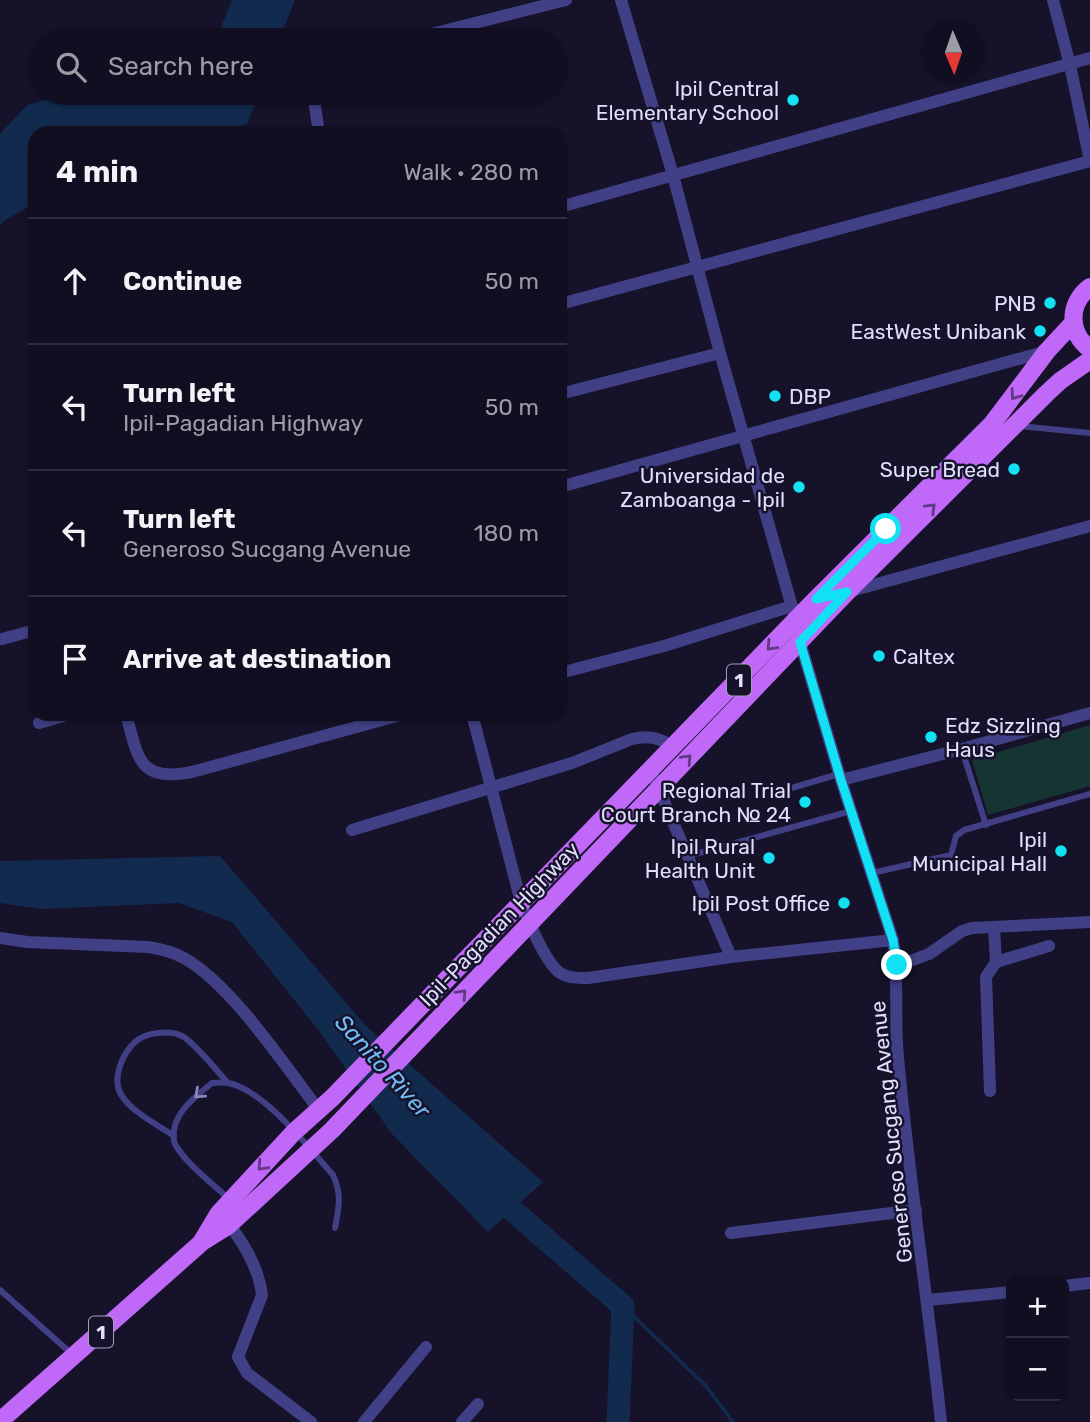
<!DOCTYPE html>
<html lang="en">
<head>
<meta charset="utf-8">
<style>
	body { margin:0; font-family:Rubik,sans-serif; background:#191729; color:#f1f3f6 }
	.controls { position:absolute; right:21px; bottom:21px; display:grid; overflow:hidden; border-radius:14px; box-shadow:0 2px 5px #0004 }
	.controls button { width:63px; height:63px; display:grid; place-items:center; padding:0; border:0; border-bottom:2px solid #302e3e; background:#100e20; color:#f1f3f6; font:35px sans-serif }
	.compass { position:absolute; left:922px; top:21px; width:63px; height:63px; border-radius:50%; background:#100e20; box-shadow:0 2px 5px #0004; rotate:178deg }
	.stop { position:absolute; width:21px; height:21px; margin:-16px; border:5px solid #12e1f4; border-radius:50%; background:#fff }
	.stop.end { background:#12e1f4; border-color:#fff; box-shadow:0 2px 7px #0008 }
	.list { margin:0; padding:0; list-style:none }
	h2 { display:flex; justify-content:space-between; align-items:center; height:91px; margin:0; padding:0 28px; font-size:30px }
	h2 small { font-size:23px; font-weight:400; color:#9c9ca5 }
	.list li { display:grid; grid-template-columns:46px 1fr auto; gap:21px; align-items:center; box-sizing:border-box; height:126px; padding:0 28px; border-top:2px solid #302e3e }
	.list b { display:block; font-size:26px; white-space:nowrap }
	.list p { margin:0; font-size:23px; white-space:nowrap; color:#9c9ca5 }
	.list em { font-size:23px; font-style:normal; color:#9c9ca5 }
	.icon { flex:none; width:38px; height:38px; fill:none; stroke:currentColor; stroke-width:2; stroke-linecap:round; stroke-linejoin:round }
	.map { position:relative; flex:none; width:1090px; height:1422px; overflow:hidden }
	.search { position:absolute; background:#100e20; box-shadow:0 2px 5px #0004; left:28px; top:28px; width:539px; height:77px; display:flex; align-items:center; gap:18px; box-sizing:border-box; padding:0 24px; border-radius:38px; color:#9c9ca5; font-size:26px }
	.panel { position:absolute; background:#100e20; box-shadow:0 2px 5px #0004; left:28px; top:126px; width:539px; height:595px; border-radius:21px }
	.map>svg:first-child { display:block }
	.green { fill:#153432 }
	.water { fill:#122a4e }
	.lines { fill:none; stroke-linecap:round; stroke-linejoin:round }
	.stream { stroke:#122a4e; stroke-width:3.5 }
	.river { stroke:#122a4e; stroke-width:23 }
	.lane { stroke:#414086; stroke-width:6 }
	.street { stroke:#414086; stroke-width:12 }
	.primary { stroke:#c069f8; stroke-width:18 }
	.oneway { stroke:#623987 }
	.oneway2 { stroke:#8987bc }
	.route { stroke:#12e1f4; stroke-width:9 }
	.poi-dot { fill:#12e1f4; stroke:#16122a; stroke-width:2.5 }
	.labels { text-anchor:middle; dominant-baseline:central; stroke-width:5; stroke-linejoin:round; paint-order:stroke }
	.shield { fill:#16122a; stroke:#a3a0be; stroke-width:2 }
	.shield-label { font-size:19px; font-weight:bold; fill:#e0ddfd }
	.poi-label { font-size:21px; fill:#e0ddfd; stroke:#16122a; text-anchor:end }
	.street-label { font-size:21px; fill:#e0ddfd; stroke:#16122a }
	.water-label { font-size:23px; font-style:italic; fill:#70bcf8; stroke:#16122a }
</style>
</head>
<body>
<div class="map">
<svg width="1090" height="1422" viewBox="0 0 1090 1422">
	<rect width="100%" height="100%" fill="#16122a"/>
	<polygon class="green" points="1090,725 1090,786 988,815 972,760"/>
	<g class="water">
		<polygon points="232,0 295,0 279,40 216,40"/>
		<polygon points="70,93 259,93 247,124 220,133 35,133 35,203 4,221 0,226 0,134 27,105"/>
		<polygon points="220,856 366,1026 543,1182 488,1232 392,1134 319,1031 232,922 179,903 40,909 0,903 0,861"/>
	</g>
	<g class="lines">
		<polyline class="stream" points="623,1306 706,1386 733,1422"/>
		<polyline class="river" points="491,1186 512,1210 623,1306 618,1422"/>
		<g class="lane">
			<polyline points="1019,426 1090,433"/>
			<polyline points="962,750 986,825"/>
			<polyline points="778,792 839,774"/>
			<polyline points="688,856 851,811"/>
			<polyline points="872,873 951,855 956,836 964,830 1090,794"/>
			<path d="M174 1136C158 1125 133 1113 122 1096 111 1080 122 1054 135 1042 146 1032 170 1030 182 1036 194 1042 218 1072 228 1083"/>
			<path d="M229 1199C213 1184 185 1163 175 1144 172 1137 174 1125 178 1118 185 1104 200 1093 212 1083 217 1083 223 1082 228 1083 263 1089 310 1149 333 1175 342 1194 339 1208 335 1228"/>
			<polyline points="0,1290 73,1355"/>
		</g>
		<g class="street">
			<polyline points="621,0 673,175 720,353 796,621"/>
			<polyline points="1053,0 1070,65 1090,161"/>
			<polyline points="408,40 566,0"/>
			<polyline points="313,93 319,133"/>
			<polyline points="560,207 1090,58"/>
			<polyline points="560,304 1090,161"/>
			<polyline points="560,394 720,353"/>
			<polyline points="560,487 1047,351"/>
			<polyline points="847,592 1090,526"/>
			<polyline points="2,639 35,630"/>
			<path d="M800 642 841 780 893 940C899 979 894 1018 898 1057 909 1179 928 1300 941 1422"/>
			<polyline points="560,673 664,646 792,606"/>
			<path d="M126 714C138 757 138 783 192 772L404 714"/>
			<path d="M472 714 521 902C528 920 545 962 560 973 568 978 578 978 588 978L731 957 893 940"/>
			<polyline points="39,723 70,714"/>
			<polyline points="651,771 731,957"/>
			<polyline points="841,780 962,749 1090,713"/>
			<path d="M352 830 572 763 632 739C649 735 659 738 674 747"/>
			<polyline points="994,927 996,962"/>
			<path d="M0 938 27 942 148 947C161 949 173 952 184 958 232 985 285 1066 319 1110"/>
			<polyline points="897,966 929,954 962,931 972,928 1090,922"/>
			<polyline points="990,1091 986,977 996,962 1049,946"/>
			<path d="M224 1219C242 1239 259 1268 262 1295L238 1357 247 1373 311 1422"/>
			<polyline points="731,1233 916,1210"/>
			<polyline points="1064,1286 1090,1283"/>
			<polyline points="928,1300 1011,1292"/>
			<polyline points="364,1422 426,1347"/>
			<polyline points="462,1422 478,1404"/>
		</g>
		<g class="primary">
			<path d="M1090 287C1068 303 1068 333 1090 349"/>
			<polyline points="205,1240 229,1225 332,1130 847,592 1046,394 1060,381 1090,360"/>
			<polyline points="0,1421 201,1243 219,1213 294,1132 332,1098 449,977 816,599 992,424 1047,351 1073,323"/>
		</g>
	</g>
	<defs><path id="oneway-chevron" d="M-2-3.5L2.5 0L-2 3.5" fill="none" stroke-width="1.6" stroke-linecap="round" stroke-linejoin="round" transform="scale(1.75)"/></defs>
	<g class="oneway">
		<use href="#oneway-chevron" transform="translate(1015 395) rotate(126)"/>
		<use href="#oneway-chevron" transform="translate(931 508) rotate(-44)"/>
		<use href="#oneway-chevron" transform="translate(771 646) rotate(134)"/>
		<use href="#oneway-chevron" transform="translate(687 759) rotate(-47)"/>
		<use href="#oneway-chevron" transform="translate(462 994) rotate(-47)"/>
		<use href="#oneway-chevron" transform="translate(262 1166) rotate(133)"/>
	</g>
	<use class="oneway2" href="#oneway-chevron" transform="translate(199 1094) rotate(138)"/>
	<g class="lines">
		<polyline class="route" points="886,529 816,599 847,592 800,642 841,780 893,940 897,965"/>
	</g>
	<g class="poi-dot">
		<circle cx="793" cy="100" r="7"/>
		<circle cx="1050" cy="303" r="7"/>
		<circle cx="1040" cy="331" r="7"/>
		<circle cx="775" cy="396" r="7"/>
		<circle cx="1014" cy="469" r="7"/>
		<circle cx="799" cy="487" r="7"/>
		<circle cx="879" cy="656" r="7"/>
		<circle cx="931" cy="737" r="7"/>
		<circle cx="805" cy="802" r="7"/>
		<circle cx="1061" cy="851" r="7"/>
		<circle cx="769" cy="858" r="7"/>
		<circle cx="844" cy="903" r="7"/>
	</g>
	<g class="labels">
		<g class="shield">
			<rect x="727" y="664.5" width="24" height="31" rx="5"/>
			<rect x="89" y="1316.5" width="24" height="31" rx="5"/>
		</g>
		<g class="shield-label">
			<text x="739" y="680">1</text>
			<text x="101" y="1332">1</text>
		</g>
		<g class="poi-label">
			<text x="779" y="88">Ipil Central<tspan x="779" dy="24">Elementary School</tspan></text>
			<text x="1036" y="303">PNB</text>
			<text x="1026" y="331">EastWest Unibank</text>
			<text x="789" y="396" text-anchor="start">DBP</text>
			<text x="1000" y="469">Super Bread</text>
			<text x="785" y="475">Universidad de<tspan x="785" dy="24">Zamboanga - Ipil</tspan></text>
			<text x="893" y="656" text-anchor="start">Caltex</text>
			<text x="945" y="725" text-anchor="start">Edz Sizzling<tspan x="945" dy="24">Haus</tspan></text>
			<text x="791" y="790">Regional Trial<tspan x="791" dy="24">Court Branch № 24</tspan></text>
			<text x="1047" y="839">Ipil<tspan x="1047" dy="24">Municipal Hall</tspan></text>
			<text x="755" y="846">Ipil Rural<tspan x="755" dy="24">Health Unit</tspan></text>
			<text x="830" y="903">Ipil Post Office</text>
		</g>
		<g class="street-label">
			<text transform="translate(499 924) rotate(-46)">Ipil-Pagadian Highway</text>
			<text transform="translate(891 1132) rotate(-96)">Generoso Sucgang Avenue</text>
		</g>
		<g class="water-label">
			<text transform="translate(383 1066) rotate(48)">Sanito River</text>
		</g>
	</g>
</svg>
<div class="controls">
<button>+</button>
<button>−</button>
</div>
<svg class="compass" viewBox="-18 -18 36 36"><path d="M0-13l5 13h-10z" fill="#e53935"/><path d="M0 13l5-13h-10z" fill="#9c9ca5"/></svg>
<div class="stop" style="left:886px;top:529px"></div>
<div class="stop end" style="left:897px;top:965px"></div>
<div class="search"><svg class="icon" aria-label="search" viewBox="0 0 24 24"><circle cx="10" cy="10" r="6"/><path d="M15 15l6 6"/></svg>Search here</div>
<section class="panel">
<h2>4 min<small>Walk · 280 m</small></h2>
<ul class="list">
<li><svg class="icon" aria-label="ahead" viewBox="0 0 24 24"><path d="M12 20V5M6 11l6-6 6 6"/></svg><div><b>Continue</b></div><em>50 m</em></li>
<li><svg class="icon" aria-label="left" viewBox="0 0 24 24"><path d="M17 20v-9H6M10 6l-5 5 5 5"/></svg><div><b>Turn left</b><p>Ipil-Pagadian Highway</p></div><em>50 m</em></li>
<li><svg class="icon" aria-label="left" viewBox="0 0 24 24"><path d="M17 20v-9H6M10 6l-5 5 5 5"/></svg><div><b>Turn left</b><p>Generoso Sucgang Avenue</p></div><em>180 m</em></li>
<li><svg class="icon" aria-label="arrive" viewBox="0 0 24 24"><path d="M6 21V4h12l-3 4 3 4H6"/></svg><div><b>Arrive at destination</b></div></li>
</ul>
</section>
</div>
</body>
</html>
